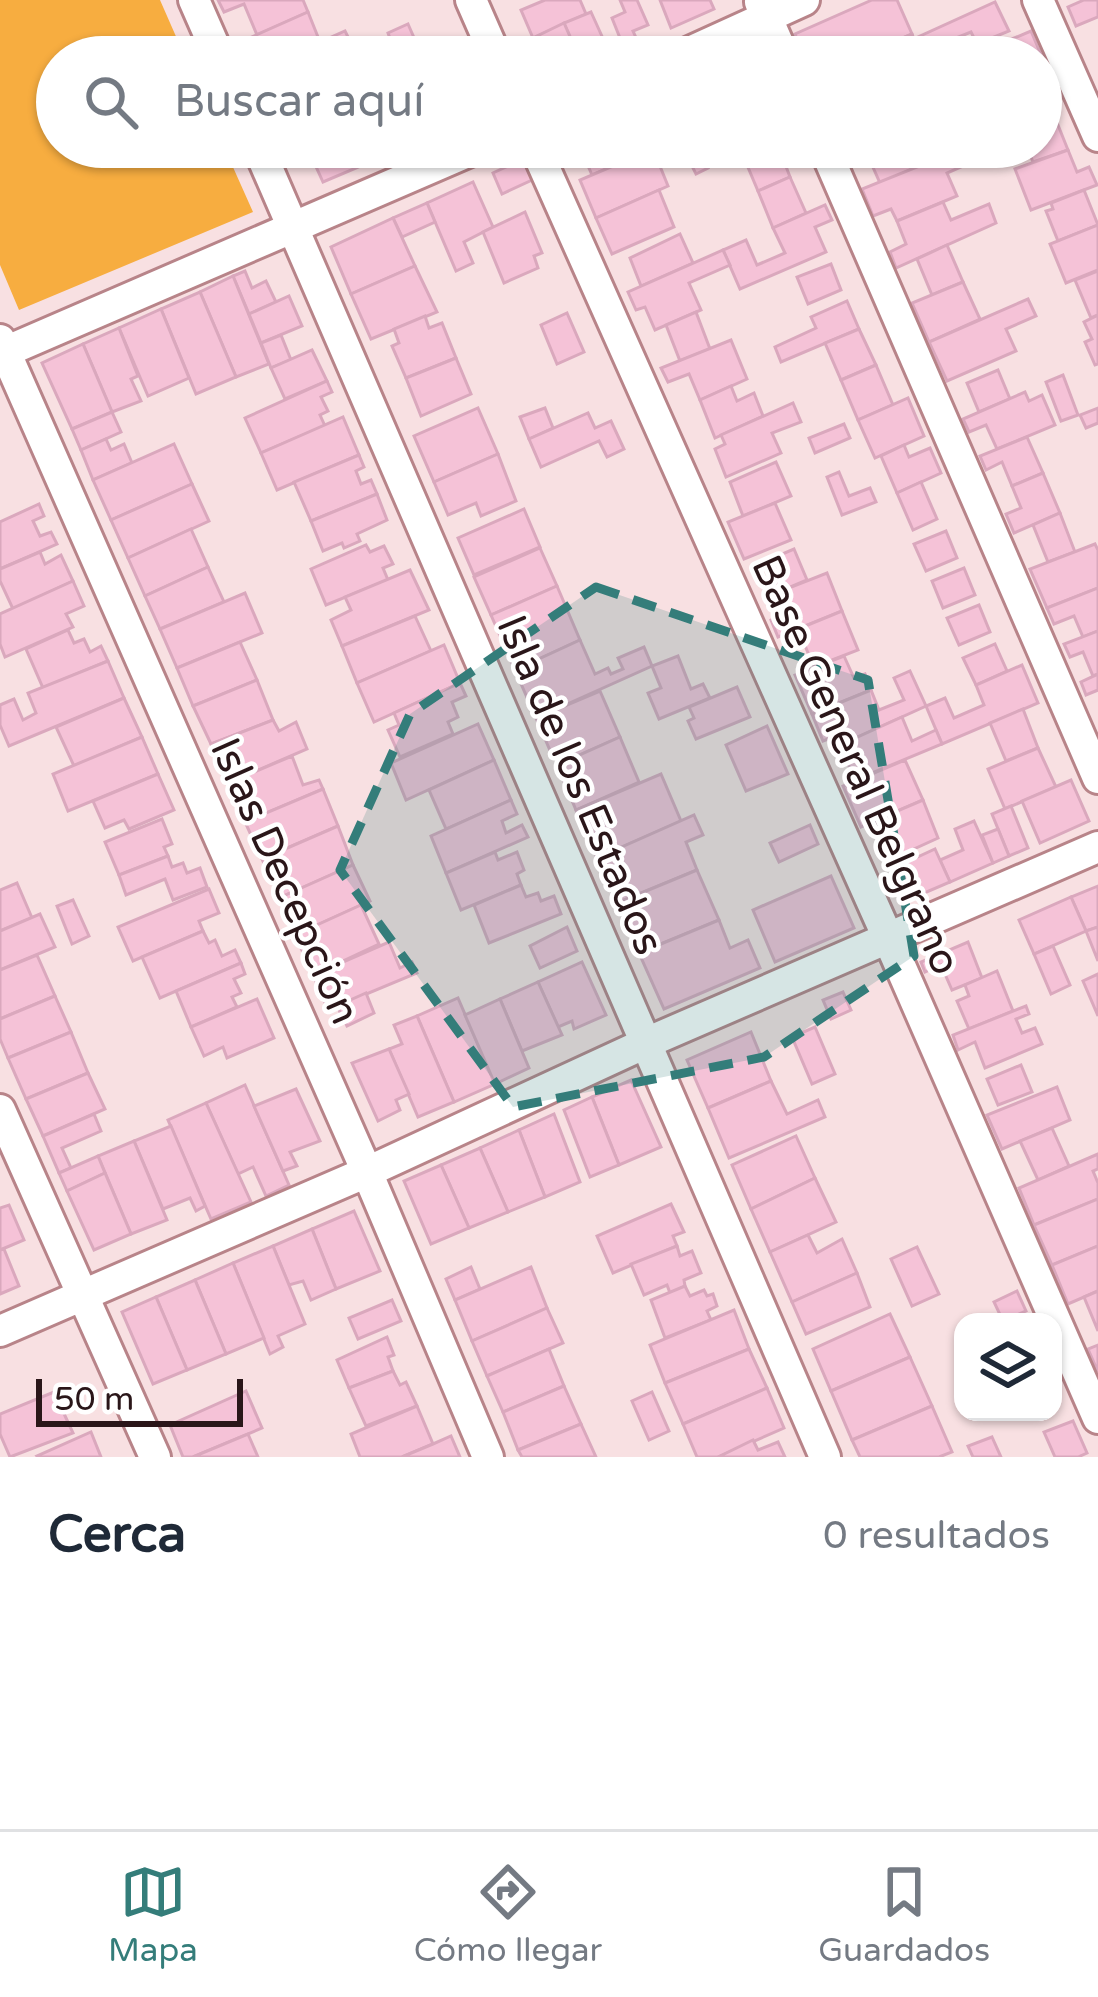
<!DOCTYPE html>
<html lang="es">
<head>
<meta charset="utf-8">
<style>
	body { margin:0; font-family:"Varela Round",sans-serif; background:#f2f2f3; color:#1f2937 }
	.controls { position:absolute; right:36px; bottom:36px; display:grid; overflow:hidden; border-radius:24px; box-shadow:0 3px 9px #0004 }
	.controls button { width:108px; height:108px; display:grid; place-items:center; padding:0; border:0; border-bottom:3px solid #e0e1e3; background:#fff; color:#1f2937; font:60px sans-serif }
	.scale { position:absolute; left:36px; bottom:30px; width:207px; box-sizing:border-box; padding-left:12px; border:6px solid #2a1619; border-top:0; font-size:33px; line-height:42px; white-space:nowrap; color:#2a1619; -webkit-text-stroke:9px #fff; paint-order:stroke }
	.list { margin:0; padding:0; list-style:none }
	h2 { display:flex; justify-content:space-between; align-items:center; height:156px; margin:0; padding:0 48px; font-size:51px }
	h2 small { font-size:39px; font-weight:400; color:#747a83 }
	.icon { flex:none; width:66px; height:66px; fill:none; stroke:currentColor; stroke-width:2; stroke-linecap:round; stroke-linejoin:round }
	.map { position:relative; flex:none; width:1098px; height:1457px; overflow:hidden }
	.search { position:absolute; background:#fff; box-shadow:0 3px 9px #0004; left:36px; right:36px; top:36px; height:132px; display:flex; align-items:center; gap:30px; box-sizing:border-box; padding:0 42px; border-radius:66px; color:#747a83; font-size:45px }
	.sheet { height:372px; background:#fff }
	nav { display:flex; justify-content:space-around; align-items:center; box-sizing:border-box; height:168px; border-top:3px solid #e0e1e3; background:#fff; font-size:33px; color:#747a83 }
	nav a { display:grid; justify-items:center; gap:6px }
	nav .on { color:#347d7a }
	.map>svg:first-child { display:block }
	.green { fill:#f7ad40 }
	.building { fill:#f5c2d7; stroke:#daa8bd; stroke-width:3 }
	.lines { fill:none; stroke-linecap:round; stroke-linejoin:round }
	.minor-casing { stroke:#b88489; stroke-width:36 }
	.minor { stroke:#fff; stroke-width:30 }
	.marked { fill:#347d7a; fill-opacity:0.2; stroke:#347d7a; stroke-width:9; stroke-dasharray:24 15; stroke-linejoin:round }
	.labels { text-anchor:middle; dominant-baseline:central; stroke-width:9; stroke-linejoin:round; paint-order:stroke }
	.street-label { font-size:42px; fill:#2a1619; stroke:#fff }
</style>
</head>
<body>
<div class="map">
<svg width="1098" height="1457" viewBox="0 0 1098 1457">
	<rect width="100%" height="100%" fill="#f8e0e2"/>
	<polygon class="green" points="0,0 160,0 185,57 57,57 57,147 224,147 253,212 19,310 0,265"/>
	<g class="building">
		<polygon points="218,0 303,0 308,12 257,35 244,4 224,12"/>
		<polygon points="545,0 580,0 586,14 533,38 521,10"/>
		<polygon points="620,0 637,0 648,25 633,31 638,42 624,48 612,18 625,12"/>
		<polygon points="660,0 710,0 714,9 671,28"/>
		<polygon points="872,0 897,0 912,34 859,57 804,57 795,34"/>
		<polygon points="1084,0 1098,0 1098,17 1076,26 1068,7"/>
		<polygon points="995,2 1009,31 977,44 971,32 924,51 918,37"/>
		<polygon points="308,12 320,42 345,31 354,49 336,57 244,57 238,43"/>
		<polygon points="591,12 610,54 604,57 579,57 564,23"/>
		<polygon points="564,23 579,57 541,57 533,38"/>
		<polygon points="408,24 415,40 394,49 388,33"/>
		<polygon points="1031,31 1047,69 1041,72 1041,57 974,57 974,55"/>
		<polygon points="912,34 917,47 894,57 859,57"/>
		<polygon points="473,47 478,57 450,57"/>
		<polygon points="1041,86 1052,110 1041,114"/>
		<polygon points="1052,110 1068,150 1033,162 1027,147 1041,147 1041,114"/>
		<polygon points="284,147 362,147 368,163 323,182 312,158 292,166"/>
		<polygon points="362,147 398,147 399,150 368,163"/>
		<polygon points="580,147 620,147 625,161 592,175"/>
		<polygon points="707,147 757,147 715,165"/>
		<polygon points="757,147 800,147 782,156 790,177 758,191 742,153"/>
		<polygon points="864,147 922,147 928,162 880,183"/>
		<polygon points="964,148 970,163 947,173 957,196 897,221 891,209 873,216 862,189"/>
		<polygon points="653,149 668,186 596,218 580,180"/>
		<polygon points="1068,150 1077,172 1089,167 1097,185 1031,210 1015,169"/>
		<polygon points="701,154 708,168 696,174 689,160"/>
		<polygon points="523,159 532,180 502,194 493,173"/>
		<polygon points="790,177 806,213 773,228 758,191"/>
		<polygon points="473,182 493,227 464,242 473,263 456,271 427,203"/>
		<polygon points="659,190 674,227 612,254 596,218"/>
		<polygon points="1084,190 1098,225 1058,241 1046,211 1053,209 1051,203"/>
		<polygon points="943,202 951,220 989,204 996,223 896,268 890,252 906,244 897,221"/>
		<polygon points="427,203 435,222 402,237 393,218"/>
		<polygon points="825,205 832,220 815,227 826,252 740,289 723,250 746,240 757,265 785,253 773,228"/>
		<polygon points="525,212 542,253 534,256 538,268 504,283 483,232"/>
		<polygon points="393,218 415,266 351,294 331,247"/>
		<polygon points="1098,225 1098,270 1066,283 1050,244"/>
		<polygon points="680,234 693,263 641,286 630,258"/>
		<polygon points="947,245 963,282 932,295 917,259"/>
		<polygon points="723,250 730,265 689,283 701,310 655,330 645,307 636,310 628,292"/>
		<polygon points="831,264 841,290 808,304 797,277"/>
		<polygon points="415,266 437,312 371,339 351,294"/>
		<polygon points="245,271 252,288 266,281 276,302 249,314 233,276"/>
		<polygon points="1098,271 1098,315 1091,318 1075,280"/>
		<polygon points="233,276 269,364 236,377 200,292"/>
		<polygon points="963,282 980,319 929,342 912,303"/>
		<polygon points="200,292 236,377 196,394 161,309"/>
		<polygon points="289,296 302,326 261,343 249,314"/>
		<polygon points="1028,299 1036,316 1006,329 1016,351 947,381 929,342"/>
		<polygon points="847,301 859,329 781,362 775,347 816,328 811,317"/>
		<polygon points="161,309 189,378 148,396 119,328"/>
		<polygon points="696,312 710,349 680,361 666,325"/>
		<polygon points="567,313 584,352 557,364 541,325"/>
		<polygon points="1098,315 1098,364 1095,365 1085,342 1092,339 1084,322"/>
		<polygon points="425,316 429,328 442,323 456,358 406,378 392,346 399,343 394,329"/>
		<polygon points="119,328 138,376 131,379 141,401 112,412 83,344"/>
		<polygon points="859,329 876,365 841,380 825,343"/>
		<polygon points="281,335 291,360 271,368 261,343"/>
		<polygon points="731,340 747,379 700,400 689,374 668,382 661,368"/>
		<polygon points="83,344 112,412 72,429 42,363"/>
		<polygon points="312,350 327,381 285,399 271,368"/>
		<polygon points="456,358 471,394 421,416 406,378"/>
		<polygon points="876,365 893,405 858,420 841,380"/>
		<polygon points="998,370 1010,399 979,412 967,383"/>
		<polygon points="1063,375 1078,415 1061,421 1046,382"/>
		<polygon points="327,381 332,392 321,397 328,411 320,415 325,426 261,453 245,418"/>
		<polygon points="731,386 737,401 754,393 763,416 715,438 700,400"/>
		<polygon points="1025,392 1029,401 1042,395 1055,425 997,449 986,425 969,432 963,419"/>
		<polygon points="908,398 924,436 875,458 858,420"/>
		<polygon points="793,403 801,422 772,433 781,453 726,477 715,449 725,444 721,435"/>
		<polygon points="478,408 498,454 434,482 414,436"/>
		<polygon points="545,408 553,428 529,439 520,417"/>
		<polygon points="1098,408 1098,423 1086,428 1080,415"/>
		<polygon points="112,412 121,432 81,450 72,429"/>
		<polygon points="588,413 595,428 611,421 624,449 607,457 599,441 541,467 529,439"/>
		<polygon points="343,417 359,455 277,490 261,453"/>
		<polygon points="844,424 850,438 815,453 809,438"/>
		<polygon points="1027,437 1043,473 1012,486 1002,462 986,470 980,456"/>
		<polygon points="106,439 111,450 124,444 132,463 93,480 81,450"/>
		<polygon points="174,444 192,484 111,520 93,480"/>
		<polygon points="904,445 909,457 930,448 941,473 897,493 881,456"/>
		<polygon points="498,454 516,501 481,516 476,503 448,515 434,482"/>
		<polygon points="359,455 364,467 356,471 361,484 371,480 377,494 311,521 294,482"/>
		<polygon points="776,462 791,496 743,516 730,482"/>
		<polygon points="839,472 849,496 870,488 876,502 842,515 827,477"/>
		<polygon points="1043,473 1060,513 1014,533 1006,514 1021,508 1012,486"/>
		<polygon points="921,482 937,519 913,530 897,493"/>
		<polygon points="192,484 209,521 128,558 111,520"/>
		<polygon points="377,494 387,520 357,534 360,541 344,548 342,543 323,551 311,521"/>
		<polygon points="775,503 791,540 744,559 728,522"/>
		<polygon points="39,504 44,516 33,521 40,536 51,532 57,544 0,569 0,522"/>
		<polygon points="524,509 540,547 474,575 458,538"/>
		<polygon points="1060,513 1075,552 1048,562 1033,525"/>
		<polygon points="191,529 208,567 145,596 128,558"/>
		<polygon points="946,531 957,558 926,571 914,544"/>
		<polygon points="1095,544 1098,550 1098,588 1047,608 1030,569"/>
		<polygon points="366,545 370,552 384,546 393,564 383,568 388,580 326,605 311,569"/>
		<polygon points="540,548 557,586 491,615 474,577"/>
		<polygon points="794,549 807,580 781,591 768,560"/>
		<polygon points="40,552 45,564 61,555 73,581 13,609 0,581 0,569"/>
		<polygon points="208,567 224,602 160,629 145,596"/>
		<polygon points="964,568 975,595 943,608 932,581"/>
		<polygon points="410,570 429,610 342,646 331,620 351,610 345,597"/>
		<polygon points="827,573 842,611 778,637 771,620 789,612 781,591"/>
		<polygon points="73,581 84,606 66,614 73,627 5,657 0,644 0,614"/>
		<polygon points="557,586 580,640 515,670 491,615"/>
		<polygon points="1098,588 1098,631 1083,637 1074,616 1054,624 1047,608"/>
		<polygon points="245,593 262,633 177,668 160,629"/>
		<polygon points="979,605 990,632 959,645 947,618"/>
		<polygon points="842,611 858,650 814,667 798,629"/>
		<polygon points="415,616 431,651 357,683 342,646"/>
		<polygon points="68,630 74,643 84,639 90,652 101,646 108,661 43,688 26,649"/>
		<polygon points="1098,631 1098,674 1093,676 1083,652 1070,657 1064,644"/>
		<polygon points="580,640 595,674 608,668 611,674 623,669 618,658 644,647 652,666 536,718 515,670"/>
		<polygon points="240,642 257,680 193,706 177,668"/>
		<polygon points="995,644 1007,671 976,685 963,658"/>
		<polygon points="444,645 460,683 374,722 357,683"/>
		<polygon points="678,656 691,689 703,684 710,698 659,719 648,693 661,688 652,666"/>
		<polygon points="844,656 854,678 865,674 871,690 812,714 795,675"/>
		<polygon points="108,661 124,698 9,746 0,725 0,705 14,699 23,720 36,713 28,693"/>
		<polygon points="1022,665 1038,703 942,744 926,706 945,698 954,718 984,705 976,685"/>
		<polygon points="910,671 926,706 840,745 836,736 823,741 812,714 871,690 879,710 904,700 894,678"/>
		<polygon points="1098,674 1098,690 1086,695 1081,682"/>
		<polygon points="257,680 273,720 211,744 193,706"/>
		<polygon points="460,683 466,696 452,702 458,717 448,722 453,734 400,757 388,730 399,725 394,713"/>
		<polygon points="737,687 750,717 696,739 688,721 694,718 689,707"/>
		<polygon points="600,691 620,737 575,757 570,747 552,755 536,718"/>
		<polygon points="124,698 142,737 74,766 56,727"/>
		<polygon points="1023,709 1038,748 1006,761 990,723"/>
		<polygon points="902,717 912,741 936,730 942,744 855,780 840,745"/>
		<polygon points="273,720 279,731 296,722 307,749 228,783 211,744"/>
		<polygon points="478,724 494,760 406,800 391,763"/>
		<polygon points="767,726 788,774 746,791 726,745"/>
		<polygon points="142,737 158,774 68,811 53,774"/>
		<polygon points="620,737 639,782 576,810 557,765"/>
		<polygon points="1038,748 1056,787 1005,809 988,769"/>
		<polygon points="292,756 303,785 319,780 323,789 245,822 228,783"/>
		<polygon points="494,760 511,800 446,829 429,790"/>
		<polygon points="905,760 923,800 861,827 843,786"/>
		<polygon points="158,774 174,810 129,829 124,820 105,828 93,801"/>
		<polygon points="661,774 681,821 597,858 576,810"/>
		<polygon points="1071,780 1089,821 1040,843 1022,801"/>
		<polygon points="323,789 338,826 262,859 245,822"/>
		<polygon points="511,800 517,814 502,821 506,833 522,825 528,837 446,873 431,836"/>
		<polygon points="923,800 938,838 894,858 876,820"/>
		<polygon points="1011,806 1028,848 1009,856 992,814"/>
		<polygon points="694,815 703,835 686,842 697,870 617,903 612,892 626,885 617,867 604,872 597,858"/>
		<polygon points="162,819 172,844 164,847 168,856 119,875 105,842"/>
		<polygon points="974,821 993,863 950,882 940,860 963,850 955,829"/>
		<polygon points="810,825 818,844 779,862 770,843"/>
		<polygon points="338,826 353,865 279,898 262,859"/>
		<polygon points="998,829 1009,856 993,863 982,835"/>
		<polygon points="935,849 950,882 908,900 894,868"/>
		<polygon points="495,852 498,860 517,852 524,870 517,874 521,885 461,910 446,873"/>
		<polygon points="168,856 172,867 183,863 187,873 200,868 207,887 173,900 165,879 126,895 119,875"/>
		<polygon points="353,865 370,901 295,935 279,898"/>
		<polygon points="697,870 719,920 639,953 617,903"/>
		<polygon points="831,876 854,928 775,962 753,910"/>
		<polygon points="17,883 32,918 0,931 0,890"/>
		<polygon points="521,885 526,897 538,893 541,901 554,896 561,914 489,943 474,905"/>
		<polygon points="1098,886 1098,927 1086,931 1071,897"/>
		<polygon points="209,889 219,913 199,921 203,931 133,961 118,927"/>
		<polygon points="1071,897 1086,931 1034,954 1019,920"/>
		<polygon points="73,900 89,936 72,944 57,906"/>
		<polygon points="361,905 379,944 313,975 295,935"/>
		<polygon points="40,914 55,947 0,970 0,931"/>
		<polygon points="719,920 730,948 748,940 760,968 664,1009 639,953"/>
		<polygon points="567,927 577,951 540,968 530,946"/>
		<polygon points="1098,927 1098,961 1086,931"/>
		<polygon points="203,931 209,943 215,940 222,956 235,950 241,963 160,998 142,957"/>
		<polygon points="389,942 400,968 412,962 417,973 328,1010 313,975"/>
		<polygon points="968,942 982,978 952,990 941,965 925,972 921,962"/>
		<polygon points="1053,946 1070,985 1051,994 1034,954"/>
		<polygon points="37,955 55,996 0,1019 0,970"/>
		<polygon points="582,962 606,1015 574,1029 572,1021 558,1027 538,982"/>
		<polygon points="241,963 245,974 234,979 241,993 232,997 237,1007 191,1027 176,991"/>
		<polygon points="997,971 1013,1011 969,1029 957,1001 969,996 965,985"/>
		<polygon points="1098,974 1098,1016 1083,981"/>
		<polygon points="538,982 562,1035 522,1051 500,999"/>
		<polygon points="843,992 851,1010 831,1019 823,1000"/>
		<polygon points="366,993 374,1013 347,1026 337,1006"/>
		<polygon points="55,996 71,1032 8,1058 0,1039 0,1019"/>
		<polygon points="458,998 495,1084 454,1102 417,1016"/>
		<polygon points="257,999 274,1038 227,1058 223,1047 204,1056 191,1027"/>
		<polygon points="500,999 529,1068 495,1084 465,1015"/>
		<polygon points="1026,1006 1029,1014 1016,1019 1022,1033 1035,1028 1042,1044 985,1068 975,1042 958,1050 953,1035"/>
		<polygon points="417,1016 454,1102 418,1117 389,1049 402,1044 394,1025"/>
		<polygon points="815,1027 835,1074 812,1084 792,1037"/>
		<polygon points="71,1032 88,1073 26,1099 8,1058"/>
		<polygon points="751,1032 771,1081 708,1108 687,1060"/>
		<polygon points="389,1049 409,1094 396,1100 400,1110 378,1121 352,1063"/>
		<polygon points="1021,1065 1032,1092 998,1105 987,1079"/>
		<polygon points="88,1073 105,1109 43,1136 26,1099"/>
		<polygon points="631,1080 661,1147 619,1165 592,1097"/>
		<polygon points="771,1081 787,1114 818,1100 825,1117 729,1158 708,1108"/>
		<polygon points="245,1085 289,1185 266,1196 253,1167 238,1174 206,1103"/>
		<polygon points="1057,1087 1070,1120 1002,1149 987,1115"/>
		<polygon points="296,1089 320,1141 290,1152 297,1166 283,1171 254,1106"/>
		<polygon points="592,1097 619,1165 590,1177 564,1110"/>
		<polygon points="206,1103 251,1202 211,1219 168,1120"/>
		<polygon points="94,1114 101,1131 62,1148 71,1168 59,1173 43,1136"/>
		<polygon points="554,1114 580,1182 545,1197 519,1130"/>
		<polygon points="171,1126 205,1206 196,1211 190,1198 163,1209 134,1141"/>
		<polygon points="1052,1128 1069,1166 1038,1180 1020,1141"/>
		<polygon points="519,1130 545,1197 508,1212 480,1148"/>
		<polygon points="796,1136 815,1178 751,1209 732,1165"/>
		<polygon points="134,1141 167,1220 131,1234 98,1156"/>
		<polygon points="480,1148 508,1212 469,1228 441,1165"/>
		<polygon points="1098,1154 1098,1169 1093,1171 1098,1183 1098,1199 1034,1225 1019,1188"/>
		<polygon points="98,1156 105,1173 67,1191 59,1173"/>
		<polygon points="441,1165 469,1228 431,1244 404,1181"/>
		<polygon points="105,1173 131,1234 94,1250 67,1191"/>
		<polygon points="815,1178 836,1222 770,1252 751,1209"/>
		<polygon points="1098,1199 1098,1246 1052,1265 1034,1225"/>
		<polygon points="671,1204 684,1232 673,1236 677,1246 613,1273 597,1236"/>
		<polygon points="9,1205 24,1240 0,1250 0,1208"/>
		<polygon points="354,1211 380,1271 336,1289 312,1229"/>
		<polygon points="312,1229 336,1289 311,1300 303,1281 289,1285 273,1246"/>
		<polygon points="808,1235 817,1253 842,1239 857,1273 792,1302 770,1252"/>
		<polygon points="273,1246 305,1324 278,1336 283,1347 270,1354 233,1263"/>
		<polygon points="677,1246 680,1256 692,1251 701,1273 684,1280 685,1286 670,1293 667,1285 644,1295 631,1264"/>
		<polygon points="1098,1246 1098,1291 1068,1304 1052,1265"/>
		<polygon points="917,1247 939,1294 912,1306 891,1259"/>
		<polygon points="4,1249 19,1286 0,1294 0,1250"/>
		<polygon points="233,1263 264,1338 226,1354 195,1280"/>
		<polygon points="471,1267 480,1289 455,1300 446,1279"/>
		<polygon points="531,1267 547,1308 472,1341 455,1300"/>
		<polygon points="857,1273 870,1307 806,1334 792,1302"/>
		<polygon points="195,1280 226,1354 187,1370 156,1297"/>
		<polygon points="685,1286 690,1296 704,1290 707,1296 713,1294 717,1306 707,1311 711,1320 665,1338 651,1300"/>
		<polygon points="1017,1291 1026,1311 1003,1321 994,1302"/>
		<polygon points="1098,1291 1098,1331 1084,1297"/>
		<polygon points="156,1297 187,1370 153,1384 122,1312"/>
		<polygon points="392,1300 401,1321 358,1339 349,1318"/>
		<polygon points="547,1308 563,1343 487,1376 472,1341"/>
		<polygon points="734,1310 749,1349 665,1383 650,1345"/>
		<polygon points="890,1314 910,1357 831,1391 813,1349"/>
		<polygon points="387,1337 394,1355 388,1357 393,1371 349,1388 337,1360"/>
		<polygon points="1098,1345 1098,1372 1088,1349"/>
		<polygon points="549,1349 564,1386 503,1412 487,1376"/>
		<polygon points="749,1349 767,1388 683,1424 665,1383"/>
		<polygon points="910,1357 932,1406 852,1440 831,1391"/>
		<polygon points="393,1371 400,1385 406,1382 417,1406 366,1426 349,1388"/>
		<polygon points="564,1386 581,1424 518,1450 503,1412"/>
		<polygon points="767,1388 784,1428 718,1457 697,1457 683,1424"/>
		<polygon points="246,1391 262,1428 193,1457 183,1457 170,1425"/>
		<polygon points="54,1392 73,1433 10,1457 0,1434 0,1414"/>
		<polygon points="652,1392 669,1431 649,1440 632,1401"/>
		<polygon points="417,1406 433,1444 402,1457 360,1457 351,1434"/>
		<polygon points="932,1406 952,1452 939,1457 860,1457 852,1440"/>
		<polygon points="1073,1421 1087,1453 1078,1457 1055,1457 1044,1432"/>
		<polygon points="581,1424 596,1457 522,1457 518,1450"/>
		<polygon points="91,1432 101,1457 38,1457 37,1456"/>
		<polygon points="248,1434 258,1457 193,1457"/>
		<polygon points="451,1436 460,1457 402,1457 433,1444"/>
		<polygon points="992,1437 1001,1457 973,1457 968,1446"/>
		<polygon points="753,1440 758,1450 778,1442 785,1457 718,1457"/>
	</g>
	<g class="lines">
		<defs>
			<g id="minor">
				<polyline points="194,0 219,57"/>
				<polyline points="471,0 496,57"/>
				<polyline points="1038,0 1098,136"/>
				<polyline points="760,2 784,57"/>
				<polyline points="679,57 804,0"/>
				<polyline points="258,147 825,1457"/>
				<polyline points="535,147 888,938 1098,1418"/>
				<polyline points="824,147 1098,778"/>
				<polyline points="0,340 367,1172 488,1457"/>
				<polyline points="0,354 479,147"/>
				<polyline points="0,1110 155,1457"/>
				<polyline points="0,1331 367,1172 646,1043 1098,847"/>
			</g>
		</defs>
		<use href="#minor" class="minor-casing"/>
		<use href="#minor" class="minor"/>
	</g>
	<path class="marked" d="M596 587 868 680 914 956 764 1057 513 1107 340 870 410 714Z"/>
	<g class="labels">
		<g class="street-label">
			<text transform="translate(856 765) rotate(66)">Base General Belgrano</text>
			<text transform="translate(580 785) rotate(67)">Isla de los Estados</text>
			<text transform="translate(285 881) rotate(66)">Islas Decepción</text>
		</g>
	</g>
</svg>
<div class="controls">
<button><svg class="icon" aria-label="layers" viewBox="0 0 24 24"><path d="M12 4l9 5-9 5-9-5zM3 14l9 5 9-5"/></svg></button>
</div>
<div class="scale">50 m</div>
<div class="search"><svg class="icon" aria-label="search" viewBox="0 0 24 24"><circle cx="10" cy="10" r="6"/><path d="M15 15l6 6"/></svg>Buscar aquí</div>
</div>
<section class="sheet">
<h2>Cerca<small>0 resultados</small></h2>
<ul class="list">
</ul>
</section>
<nav>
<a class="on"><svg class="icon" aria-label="map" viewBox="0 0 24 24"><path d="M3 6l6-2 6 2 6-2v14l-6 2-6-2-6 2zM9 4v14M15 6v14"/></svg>Mapa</a>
<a><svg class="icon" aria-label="directions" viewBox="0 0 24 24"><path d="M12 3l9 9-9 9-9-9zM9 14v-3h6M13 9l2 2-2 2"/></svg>Cómo llegar</a>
<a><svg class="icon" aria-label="saved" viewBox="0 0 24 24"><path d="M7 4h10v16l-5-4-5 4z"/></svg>Guardados</a>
</nav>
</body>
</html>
